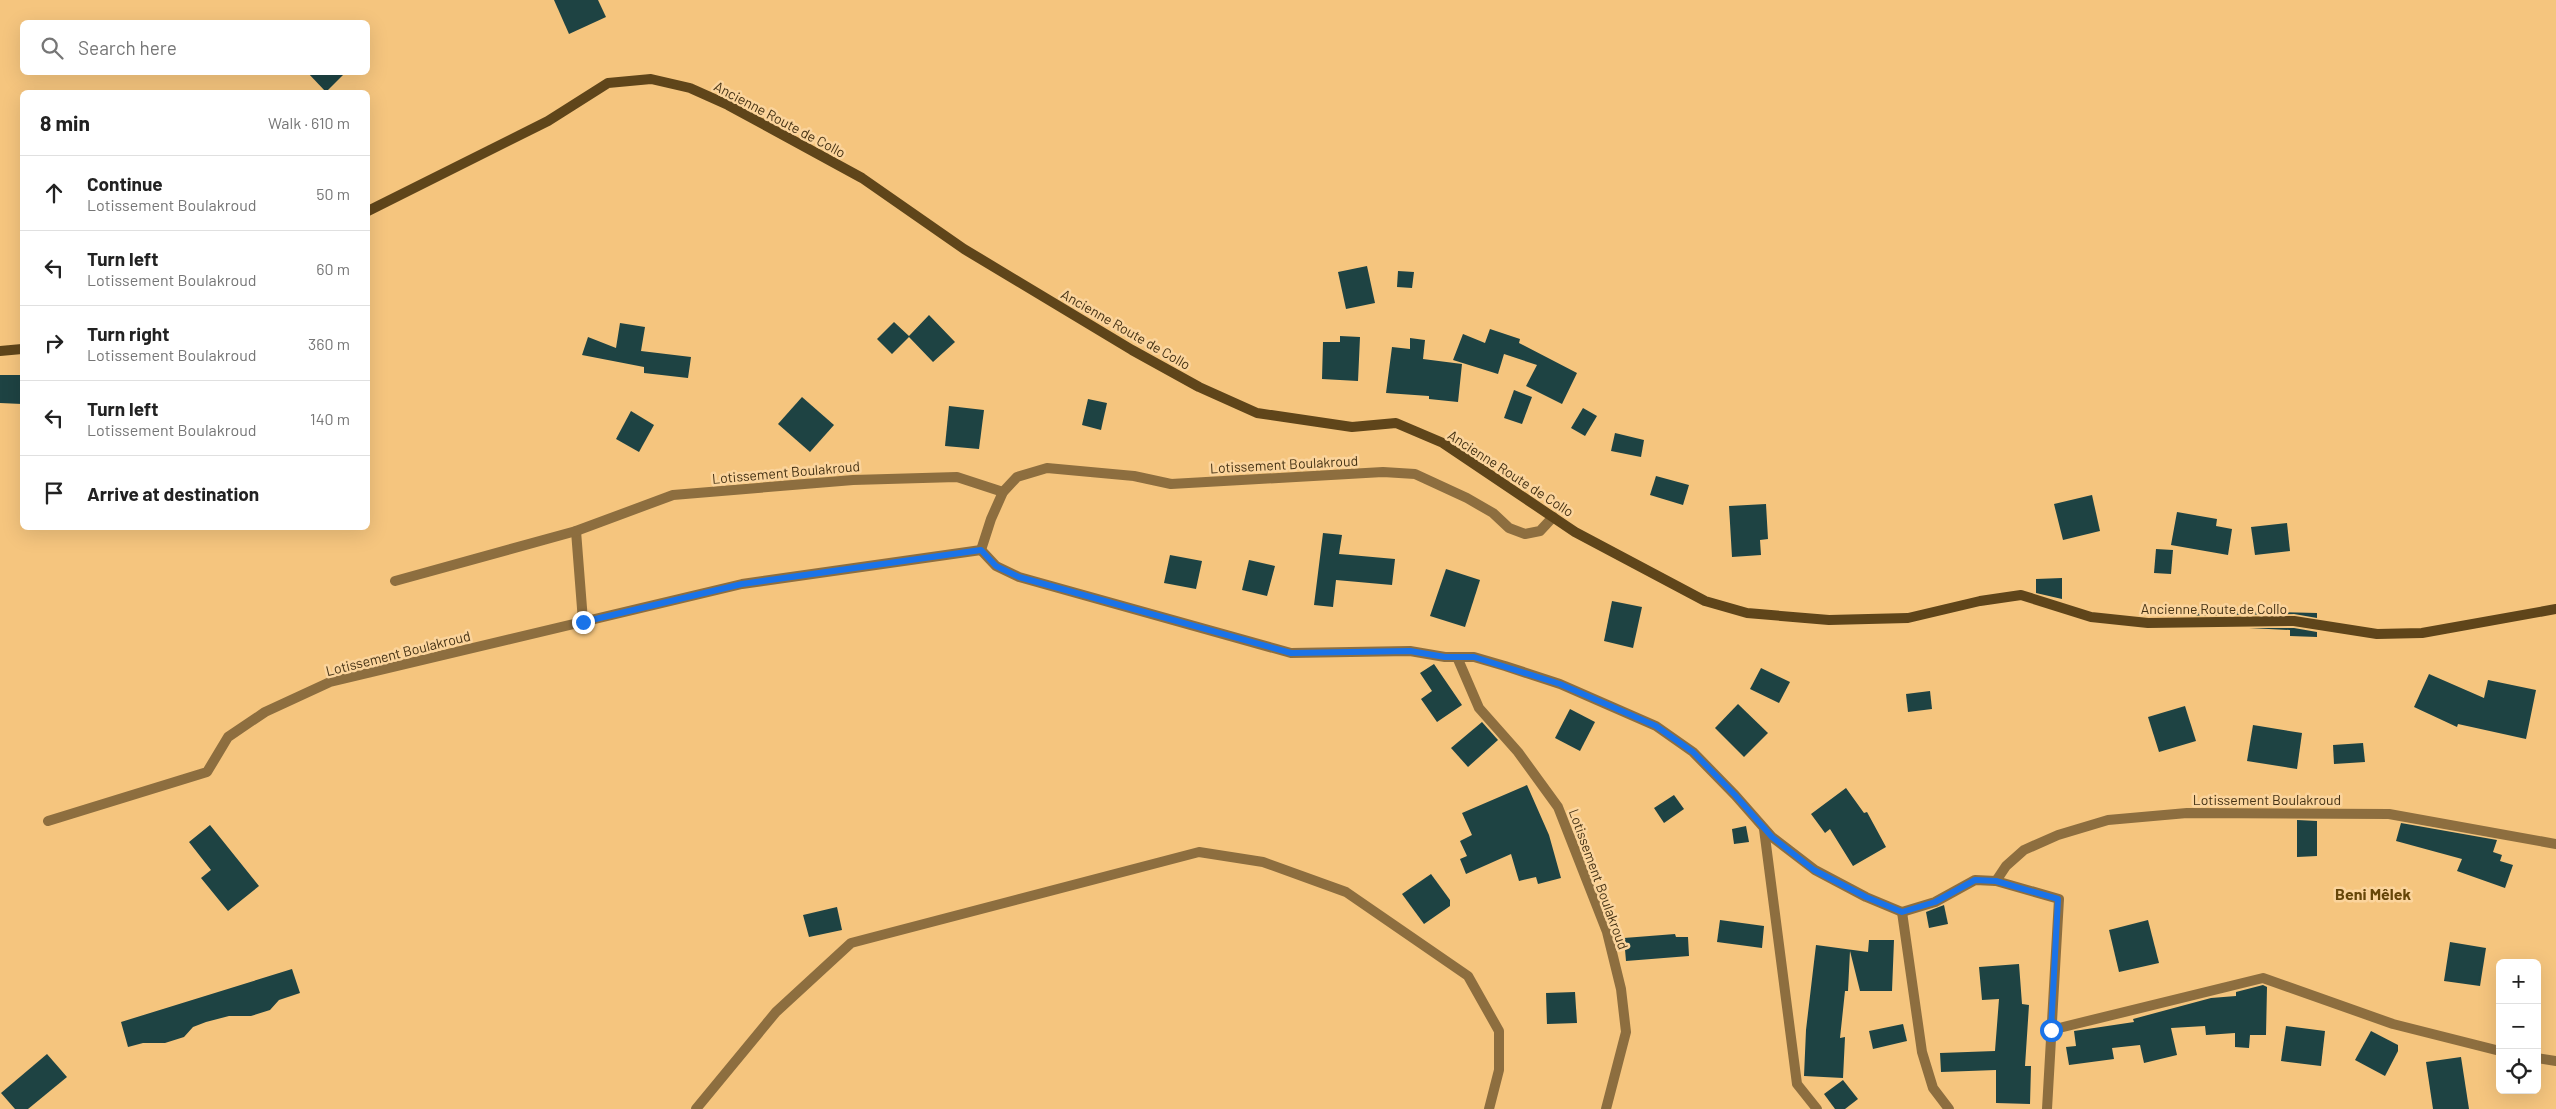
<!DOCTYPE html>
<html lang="en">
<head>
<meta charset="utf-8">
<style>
	body { margin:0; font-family:Barlow,sans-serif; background:#f2f2f2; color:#222 }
	.controls { position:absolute; right:15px; bottom:15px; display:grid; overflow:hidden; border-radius:8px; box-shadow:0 5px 20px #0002 }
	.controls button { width:45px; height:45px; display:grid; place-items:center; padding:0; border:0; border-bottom:1px solid #e0e0e0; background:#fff; color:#222; font:25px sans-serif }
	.stop { position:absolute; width:15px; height:15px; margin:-11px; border:4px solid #1a73e8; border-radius:50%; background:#fff }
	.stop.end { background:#1a73e8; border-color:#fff; box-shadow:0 1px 5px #0008 }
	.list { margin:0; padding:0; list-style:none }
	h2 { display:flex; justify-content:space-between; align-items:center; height:65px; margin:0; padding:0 20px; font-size:21px }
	h2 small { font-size:16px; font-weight:400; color:#767676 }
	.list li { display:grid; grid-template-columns:32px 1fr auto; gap:15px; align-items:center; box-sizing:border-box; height:75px; padding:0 20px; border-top:1px solid #e0e0e0 }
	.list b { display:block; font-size:19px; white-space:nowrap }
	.list p { margin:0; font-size:16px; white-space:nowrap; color:#767676 }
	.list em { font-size:16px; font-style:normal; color:#767676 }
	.icon { flex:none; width:28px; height:28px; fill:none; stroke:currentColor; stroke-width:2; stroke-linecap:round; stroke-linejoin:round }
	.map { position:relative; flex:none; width:2556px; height:1109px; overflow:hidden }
	.search { position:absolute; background:#fff; box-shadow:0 5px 20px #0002; left:20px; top:20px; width:350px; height:55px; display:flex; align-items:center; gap:12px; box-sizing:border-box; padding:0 18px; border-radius:8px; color:#767676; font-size:19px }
	.panel { position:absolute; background:#fff; box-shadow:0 5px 20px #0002; left:20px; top:90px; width:350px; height:440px; border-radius:8px }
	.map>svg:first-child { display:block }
	.building { fill:#1e4343 }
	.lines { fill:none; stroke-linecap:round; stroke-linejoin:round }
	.minor { stroke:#8d6e3f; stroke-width:10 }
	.secondary { stroke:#5f451a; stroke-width:10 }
	.route { stroke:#1a73e8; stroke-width:6 }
	.labels { text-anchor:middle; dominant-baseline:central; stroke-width:5; stroke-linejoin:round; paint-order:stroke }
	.street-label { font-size:14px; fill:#453214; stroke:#fbd49c }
	.quarter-label { font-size:16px; font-weight:bold; fill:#664608; stroke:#fbd49c }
</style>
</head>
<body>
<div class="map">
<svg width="2556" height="1109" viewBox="0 0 2556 1109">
	<rect width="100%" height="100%" fill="#f5c57e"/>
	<g class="building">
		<polygon points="554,0 598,0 606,17 569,34"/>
		<polygon points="307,72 346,72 326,92"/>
		<polygon points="1367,266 1375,303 1346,309 1338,272"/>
		<polygon points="1398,271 1414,272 1412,288 1397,287"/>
		<polygon points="929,315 955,342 933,362 909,337 892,354 877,339 894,322 909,336"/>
		<polygon points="620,323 645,327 641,351 691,357 688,378 644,373 644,367 582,355 588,337 616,348"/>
		<polygon points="1490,329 1520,339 1519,343 1577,373 1562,404 1526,386 1537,365 1504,354 1498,374 1453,360 1463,334 1485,343"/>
		<polygon points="1340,336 1360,337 1358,381 1322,379 1323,342 1340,342"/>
		<polygon points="1410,338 1425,340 1423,359 1462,364 1458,402 1429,399 1429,396 1386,393 1392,347 1410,349"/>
		<polygon points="0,375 22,375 22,404 0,403"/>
		<polygon points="1514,390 1532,397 1522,424 1504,418"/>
		<polygon points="802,397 834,425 810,452 778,424"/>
		<polygon points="1088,399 1107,403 1101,430 1082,425"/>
		<polygon points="949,406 984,410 979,449 945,446"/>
		<polygon points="1583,408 1597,416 1585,436 1571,428"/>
		<polygon points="631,411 654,425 639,452 616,439"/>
		<polygon points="1615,433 1644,440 1641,457 1611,451"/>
		<polygon points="1656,476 1689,485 1683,505 1650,495"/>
		<polygon points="2092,495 2100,531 2063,540 2054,504"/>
		<polygon points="1766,504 1768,539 1760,540 1761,555 1732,557 1729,506"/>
		<polygon points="2177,512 2217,519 2216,526 2232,529 2228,555 2171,545"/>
		<polygon points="2287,523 2290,551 2255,555 2251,527"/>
		<polygon points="1323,533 1342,535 1339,554 1395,559 1392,585 1336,580 1333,607 1314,605"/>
		<polygon points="2156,549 2173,550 2171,574 2154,573"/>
		<polygon points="1170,555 1202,561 1196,589 1164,583"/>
		<polygon points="1249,560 1275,566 1267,596 1242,590"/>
		<polygon points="1446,569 1480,580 1465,627 1430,616"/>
		<polygon points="2062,578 2062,599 2036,593 2036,579"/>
		<polygon points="1612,601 1642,607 1633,648 1604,641"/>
		<polygon points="2173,609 2317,613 2317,618 2294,614 2173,616"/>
		<polygon points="2249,628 2294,628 2317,632 2317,637 2290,636 2290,630"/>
		<polygon points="1434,664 1462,705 1437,722 1421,699 1432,691 1420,673"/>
		<polygon points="1761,668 1790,682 1779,703 1750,689"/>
		<polygon points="2429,674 2484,698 2488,680 2536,690 2526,739 2458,724 2457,727 2414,707"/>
		<polygon points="1930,691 1932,709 1908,712 1906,694"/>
		<polygon points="1738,704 1768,733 1744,757 1715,728"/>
		<polygon points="2185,706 2196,741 2159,752 2148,717"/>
		<polygon points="1570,709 1595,722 1580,751 1555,738"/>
		<polygon points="1482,722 1498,740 1468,767 1451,748"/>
		<polygon points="2253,725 2302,733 2297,769 2247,761"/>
		<polygon points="2363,743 2365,762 2334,764 2333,745"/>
		<polygon points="1527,785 1549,835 1561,878 1538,884 1536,877 1519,881 1511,854 1466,874 1460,859 1467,856 1460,841 1472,835 1462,813"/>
		<polygon points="1846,788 1864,813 1867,812 1886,847 1853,866 1830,829 1825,833 1811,814"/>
		<polygon points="1674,795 1684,809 1664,823 1654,808"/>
		<polygon points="2297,820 2317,821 2317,856 2297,857"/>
		<polygon points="2401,823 2497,840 2493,852 2502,855 2500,861 2513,865 2505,888 2457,871 2462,859 2396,841"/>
		<polygon points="210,825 259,886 228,911 201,878 211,870 189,842"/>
		<polygon points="1746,826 1749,842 1734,844 1732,829"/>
		<polygon points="1431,874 1450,900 1450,906 1424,924 1402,894"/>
		<polygon points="1944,905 1948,924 1929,928 1926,912"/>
		<polygon points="837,907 842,930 809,937 803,915"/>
		<polygon points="1720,920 1764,926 1762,948 1717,942"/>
		<polygon points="2148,920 2159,963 2119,972 2109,930"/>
		<polygon points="1675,934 1676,937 1688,937 1689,956 1626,961 1624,938"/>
		<polygon points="1869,940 1894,940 1892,991 1860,991 1850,951 1848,991 1845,991 1840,1038 1845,1037 1843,1078 1804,1076 1806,1030 1816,945 1868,952"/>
		<polygon points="2450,942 2486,948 2480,986 2444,981"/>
		<polygon points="2019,964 2022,1004 2029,1005 2025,1066 2031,1066 2030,1104 1996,1103 1996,1070 1941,1072 1940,1053 1995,1051 1999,999 1982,1000 1979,967"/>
		<polygon points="292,969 300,993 279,1000 270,1010 251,1016 229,1016 206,1022 193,1027 184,1037 165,1043 143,1043 128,1047 121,1022"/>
		<polygon points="2263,985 2267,987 2266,1035 2250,1035 2249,1048 2235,1047 2235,1033 2206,1035 2205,1026 2171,1028 2177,1055 2144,1063 2140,1045 2112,1048 2114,1059 2069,1065 2066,1047 2076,1046 2074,1031 2134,1022 2133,1019 2211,998 2236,996 2236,992"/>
		<polygon points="1575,992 1577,1023 1547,1024 1546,993"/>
		<polygon points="1903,1024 1907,1041 1873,1049 1869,1031"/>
		<polygon points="2286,1026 2325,1031 2321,1066 2281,1061"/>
		<polygon points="2371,1031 2398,1045 2398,1051 2385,1076 2355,1060"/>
		<polygon points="47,1054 67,1077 28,1109 15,1109 1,1093"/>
		<polygon points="2461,1057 2469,1109 2433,1109 2426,1062"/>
		<polygon points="1843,1080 1858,1099 1845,1109 1835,1109 1824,1094"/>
	</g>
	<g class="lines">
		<g class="minor">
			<polyline points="576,531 583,621"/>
			<polyline points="981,550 996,566 1019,577 1291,653 1410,651 1445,657 1474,657 1505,666 1560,684 1656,726 1693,752 1735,795 1772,837 1815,870 1866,897 1902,912 1935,902 1975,880 1996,881 2006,866 2024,850 2058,835 2108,820 2187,813 2389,814 2556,844"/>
			<polyline points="981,550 991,519 1003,492 1017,477 1047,468 1134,476 1171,484 1383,472 1415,474 1467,498 1493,513 1509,528 1525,534 1540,531 1553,517"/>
			<polyline points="395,581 576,531 673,495 853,480 957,477 1003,492"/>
			<polyline points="1457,657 1479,708 1518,752 1558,807 1607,932 1621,989 1626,1032 1606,1109"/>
			<polyline points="48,821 207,772 228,737 265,712 330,682 742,584 981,550"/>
			<polyline points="1764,829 1797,1084 1817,1109"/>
			<polyline points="1996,881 2059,899 2047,1109"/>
			<polyline points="1902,912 1922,1052 1933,1088 1949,1109"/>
			<polyline points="2051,1030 2263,978 2393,1024 2500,1051"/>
			<polyline points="2537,1058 2556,1061"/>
			<polyline points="696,1109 776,1012 851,943 1199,852 1263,862 1346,892 1468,976 1499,1031 1499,1070 1489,1109"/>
		</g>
		<g class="secondary">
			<polyline points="368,211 548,121 608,83 651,79 690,88 728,105 862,178 964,249 1132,350 1199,387 1257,413 1352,427 1396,423 1443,443 1575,532 1705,601 1747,613 1829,620 1908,618 1980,601 2021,595 2091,617 2148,623 2294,621 2377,634 2422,633 2556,609"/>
			<polyline points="0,351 22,349"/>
		</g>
	</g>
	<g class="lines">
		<polyline class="route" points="583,622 742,584 981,550 996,566 1019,577 1291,653 1410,651 1445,657 1474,657 1560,684 1656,726 1693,752 1735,795 1772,837 1814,870 1866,897 1902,912 1935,902 1975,880 1996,881 2058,899 2051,1030"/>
	</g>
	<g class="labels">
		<g class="street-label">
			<text transform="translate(780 119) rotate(28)">Ancienne Route de Collo</text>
			<text transform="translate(1126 329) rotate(30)">Ancienne Route de Collo</text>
			<text transform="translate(1284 464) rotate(-3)">Lotissement Boulakroud</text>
			<text transform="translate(786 472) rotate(-5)">Lotissement Boulakroud</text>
			<text transform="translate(1511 473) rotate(33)">Ancienne Route de Collo</text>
			<text x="2214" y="608">Ancienne Route de Collo</text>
			<text transform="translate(398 653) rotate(-14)">Lotissement Boulakroud</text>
			<text x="2267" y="799">Lotissement Boulakroud</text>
			<text transform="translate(1599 879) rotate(70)">Lotissement Boulakroud</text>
		</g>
		<g class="quarter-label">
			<text x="2373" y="893">Beni Mêlek</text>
		</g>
	</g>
</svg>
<div class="controls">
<button>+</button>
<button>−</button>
<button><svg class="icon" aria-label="locate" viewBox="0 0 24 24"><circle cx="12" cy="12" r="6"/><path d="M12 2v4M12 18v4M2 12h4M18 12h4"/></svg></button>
</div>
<div class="stop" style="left:2051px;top:1030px"></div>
<div class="stop end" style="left:583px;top:622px"></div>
<div class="search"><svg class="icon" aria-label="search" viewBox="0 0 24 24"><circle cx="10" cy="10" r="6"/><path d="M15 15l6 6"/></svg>Search here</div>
<section class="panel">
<h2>8 min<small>Walk · 610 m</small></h2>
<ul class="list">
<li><svg class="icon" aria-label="ahead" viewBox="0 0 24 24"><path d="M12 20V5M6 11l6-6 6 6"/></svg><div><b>Continue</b><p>Lotissement Boulakroud</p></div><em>50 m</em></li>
<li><svg class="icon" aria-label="left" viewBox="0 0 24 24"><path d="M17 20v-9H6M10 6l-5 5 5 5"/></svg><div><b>Turn left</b><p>Lotissement Boulakroud</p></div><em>60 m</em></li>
<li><svg class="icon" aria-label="right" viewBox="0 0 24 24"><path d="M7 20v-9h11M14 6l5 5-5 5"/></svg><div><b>Turn right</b><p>Lotissement Boulakroud</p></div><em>360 m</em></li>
<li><svg class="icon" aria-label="left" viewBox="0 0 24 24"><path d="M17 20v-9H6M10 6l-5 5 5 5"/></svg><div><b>Turn left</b><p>Lotissement Boulakroud</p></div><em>140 m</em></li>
<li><svg class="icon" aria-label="arrive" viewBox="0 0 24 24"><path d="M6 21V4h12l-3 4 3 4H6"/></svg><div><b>Arrive at destination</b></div></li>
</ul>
</section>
</div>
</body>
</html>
